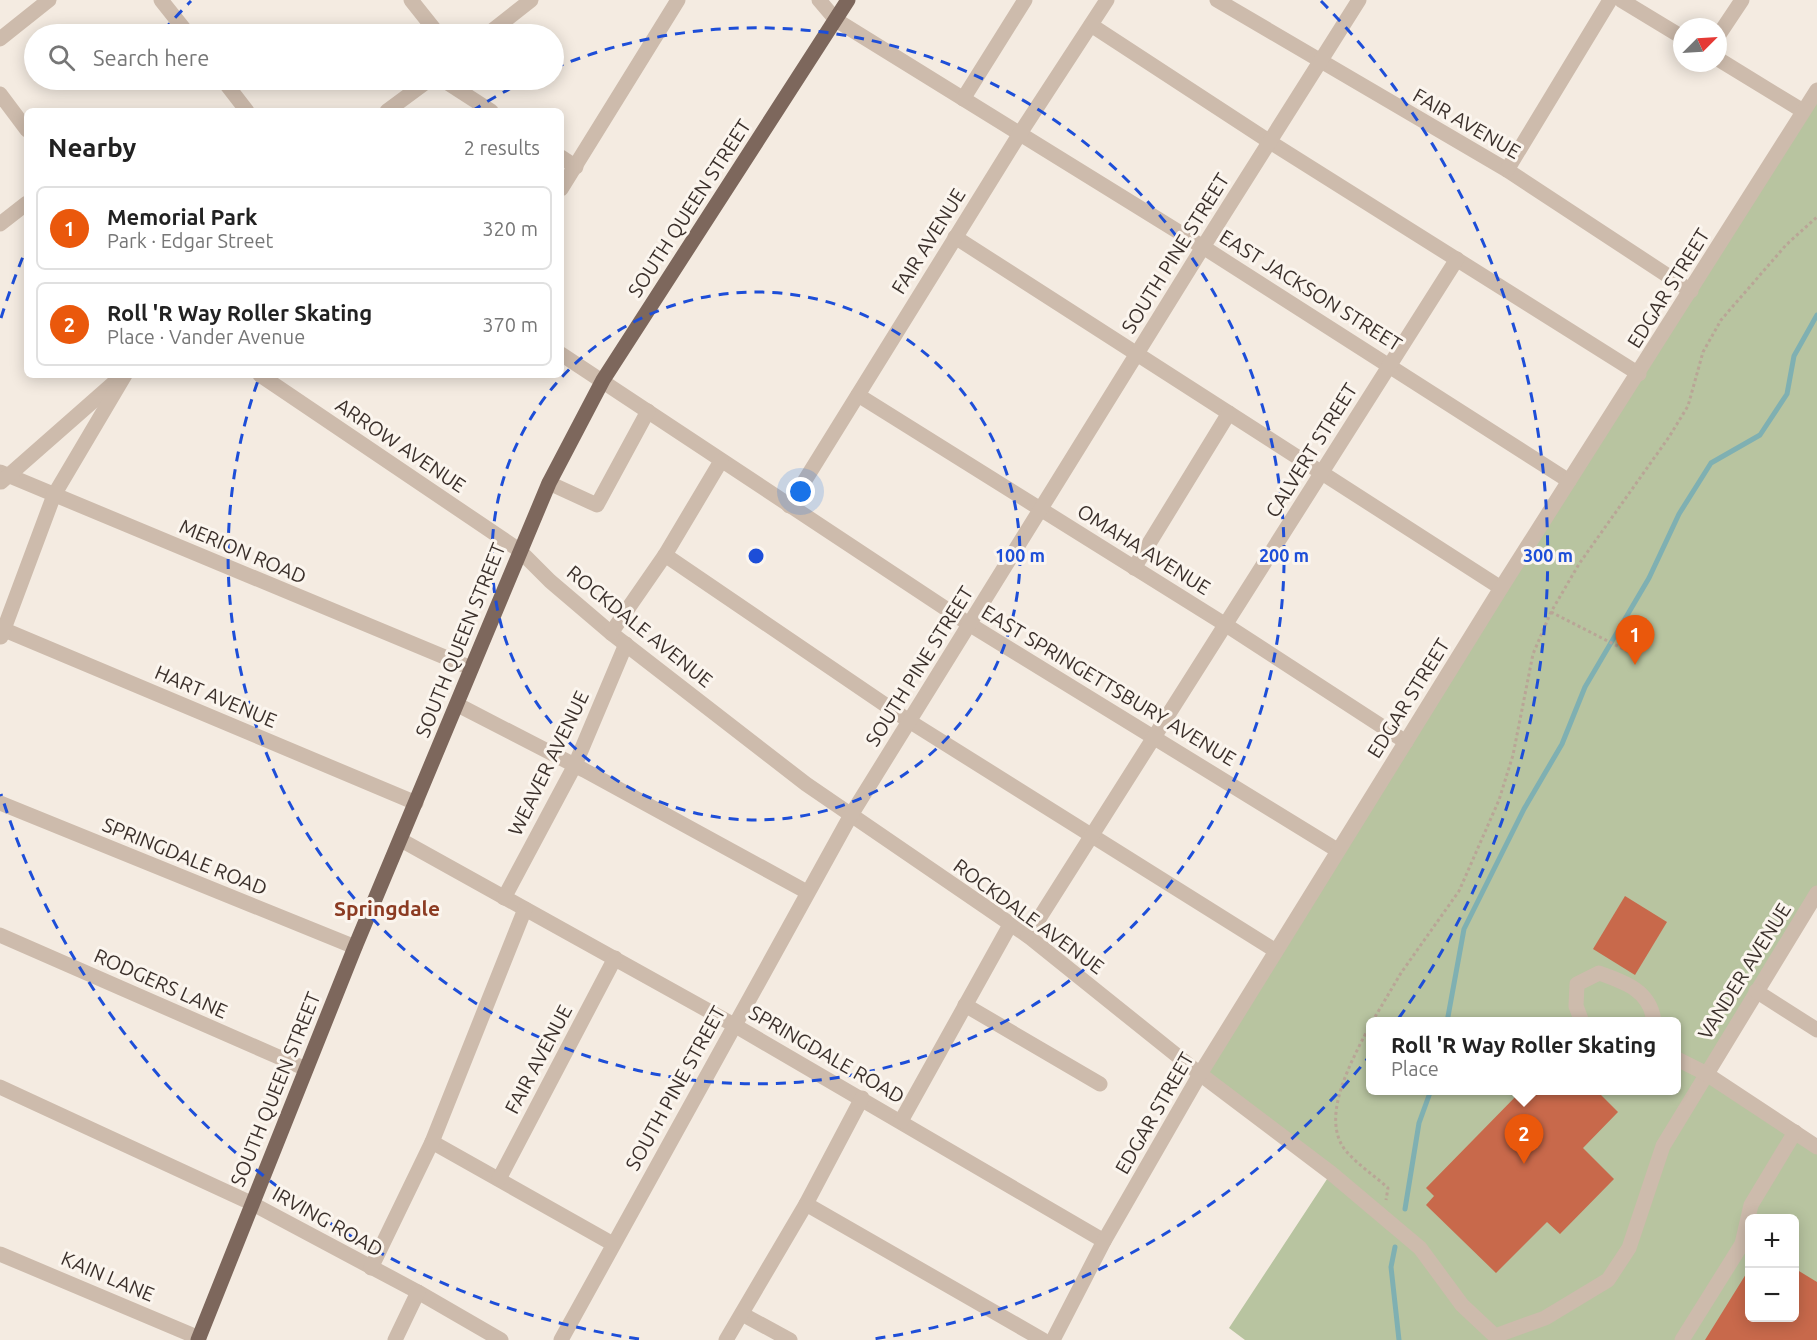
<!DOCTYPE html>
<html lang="en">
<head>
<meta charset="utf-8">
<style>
	body { margin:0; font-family:Ubuntu,sans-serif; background:#f6f6f6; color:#222 }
	.controls { position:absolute; right:18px; bottom:18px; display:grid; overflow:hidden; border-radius:9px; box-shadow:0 3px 15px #0003 }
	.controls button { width:54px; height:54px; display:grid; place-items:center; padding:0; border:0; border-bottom:2px solid #e0e0e0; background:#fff; color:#222; font:30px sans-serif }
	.compass { position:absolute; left:1673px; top:18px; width:54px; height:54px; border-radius:50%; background:#fff; box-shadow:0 3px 15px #0003; rotate:66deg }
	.you { position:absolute; left:801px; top:492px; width:21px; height:21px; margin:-15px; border:4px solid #fff; border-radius:50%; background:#1a73e8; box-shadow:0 0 0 9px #1a73e833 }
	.badge { display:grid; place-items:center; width:39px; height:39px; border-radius:50%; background:#ea580c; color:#fff; font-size:20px; font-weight:700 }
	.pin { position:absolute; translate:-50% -50px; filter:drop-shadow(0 2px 3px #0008) }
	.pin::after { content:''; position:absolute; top:32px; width:21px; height:18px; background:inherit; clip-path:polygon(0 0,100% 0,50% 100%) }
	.popup { position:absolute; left:1366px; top:1017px; width:315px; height:78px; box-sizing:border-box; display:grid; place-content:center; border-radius:9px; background:#fff; filter:drop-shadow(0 2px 4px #0005); font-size:20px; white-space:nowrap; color:#767676 }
	.popup b { font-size:22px; color:#222 }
	.popup::after { content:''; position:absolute; left:50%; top:100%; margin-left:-12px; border:12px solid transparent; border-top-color:#fff }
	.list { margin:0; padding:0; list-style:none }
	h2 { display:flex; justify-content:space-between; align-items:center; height:78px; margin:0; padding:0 24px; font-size:26px }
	h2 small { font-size:20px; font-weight:400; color:#767676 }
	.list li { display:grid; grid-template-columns:39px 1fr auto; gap:18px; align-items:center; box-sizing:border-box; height:84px; margin:0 12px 12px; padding:0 12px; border:2px solid #e0e0e0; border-radius:9px }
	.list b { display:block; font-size:22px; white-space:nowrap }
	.list p { margin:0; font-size:20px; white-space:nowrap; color:#767676 }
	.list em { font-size:20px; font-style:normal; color:#767676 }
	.icon { flex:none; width:33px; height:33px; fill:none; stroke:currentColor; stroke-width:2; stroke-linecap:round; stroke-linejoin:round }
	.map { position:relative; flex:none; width:1817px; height:1340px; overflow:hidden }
	.search { position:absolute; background:#fff; box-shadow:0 3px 15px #0003; left:24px; top:24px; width:540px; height:66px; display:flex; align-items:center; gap:15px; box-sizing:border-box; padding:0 21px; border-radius:33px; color:#767676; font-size:22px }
	.panel { position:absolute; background:#fff; box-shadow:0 3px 15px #0003; left:24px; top:108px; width:540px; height:270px; border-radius:9px }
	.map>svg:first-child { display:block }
	.green { fill:#b8c4a0; fill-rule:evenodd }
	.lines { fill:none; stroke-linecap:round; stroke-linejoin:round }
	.stream { stroke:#7fb0b2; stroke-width:5 }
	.building { fill:#c8694b }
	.path { stroke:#b9a596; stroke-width:3; stroke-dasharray:3 3; stroke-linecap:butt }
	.minor { stroke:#cdbbac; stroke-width:15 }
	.major { stroke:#7d675c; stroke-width:15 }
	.ring { fill:none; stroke:#1d4ed8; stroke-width:3; stroke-dasharray:10 8 }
	.labels { text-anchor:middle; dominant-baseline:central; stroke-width:6; stroke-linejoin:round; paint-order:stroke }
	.street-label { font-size:20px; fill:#3b302b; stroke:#fbf5ee }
	.neighbourhood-label { font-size:21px; font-weight:bold; fill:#8c3b22; stroke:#fbf5ee }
	.centre { fill:#1d4ed8; stroke:#fbf5ee; stroke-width:3 }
	.ring-label { font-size:18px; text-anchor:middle; font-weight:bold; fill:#1d4ed8; stroke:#fbf5ee; stroke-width:6; stroke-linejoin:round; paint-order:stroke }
</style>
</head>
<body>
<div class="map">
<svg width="1817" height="1340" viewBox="0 0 1817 1340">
	<rect width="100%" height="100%" fill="#f4ebe1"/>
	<path class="green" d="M1817 90V893L1705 1073 1817 1147V1340H1245L1229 1328 1331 1173 1200 1074ZM1371 1022H1677V1090H1371ZM1750 1218H1794V1318H1750Z"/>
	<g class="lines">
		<g class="stream">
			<polyline points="1447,1022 1464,929 1524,809 1562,744 1585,687 1649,578 1679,514 1711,463 1760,435 1787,394 1794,356 1817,315"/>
			<polyline points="1405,1209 1419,1123 1431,1090"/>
			<polyline points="1395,1247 1391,1267 1399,1340"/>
		</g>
	</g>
	<g class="building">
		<polygon points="1625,896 1667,922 1635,975 1593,949"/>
		<polygon points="1522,1090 1596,1090 1618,1112 1583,1148 1614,1179 1560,1234 1547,1222 1496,1273 1426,1205 1434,1196 1426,1188"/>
		<polygon points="1794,1268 1817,1282 1817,1340 1705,1340 1746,1274 1750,1276 1750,1318 1794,1318"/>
	</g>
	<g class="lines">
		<g class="path">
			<polyline points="1551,612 1633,654"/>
			<polyline points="1372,1022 1401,973 1459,891 1499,800 1513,755 1533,654 1551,612 1579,564 1669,437 1688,406 1703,352 1721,320 1786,245 1817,217"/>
			<path d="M1371 1023C1354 1057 1318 1117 1346 1151 1358 1165 1375 1176 1388 1188L1386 1200"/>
		</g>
		<g class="minor">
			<polyline points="161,0 188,34"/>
			<polyline points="411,0 438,34"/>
			<polyline points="819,0 836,20 1203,247 1569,481"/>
			<polyline points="1217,0 1507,170 1691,291"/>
			<polyline points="1621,0 1682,37"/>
			<polyline points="1091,25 1270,142 1639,374"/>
			<polyline points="488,34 531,0"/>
			<polyline points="1718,36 1742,0"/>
			<polyline points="0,39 49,0"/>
			<polyline points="1718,59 1803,111"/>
			<polyline points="223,80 247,111"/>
			<polyline points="443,80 491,111"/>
			<polyline points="0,94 27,130"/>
			<polyline points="963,99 1025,0"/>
			<polyline points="387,111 429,80"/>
			<polyline points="561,157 576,167"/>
			<polyline points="1507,170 1610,0"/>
			<polyline points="561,189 678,0"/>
			<polyline points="0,224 27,203"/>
			<polyline points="955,237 1501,588"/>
			<polyline points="561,354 969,624 1337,850"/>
			<polyline points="260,375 519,550 550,581 611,633 806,784 1028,936 1200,1074 1331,1173 1420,1248 1462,1305 1495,1336 1545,1318 1608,1280 1629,1248 1663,1146 1817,893"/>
			<polyline points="858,395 1226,625 1406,742"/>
			<polyline points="0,472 471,668"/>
			<polyline points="1,482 116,381"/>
			<polyline points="549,483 597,505 648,411"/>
			<polyline points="789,506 1019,135 1107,0"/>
			<polyline points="665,555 909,721 1276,951"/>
			<polyline points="1134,568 1229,413"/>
			<polyline points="0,628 416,803"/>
			<polyline points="611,633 665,555 721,461"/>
			<polyline points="1,637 54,495 125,375"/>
			<polyline points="458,705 584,770 807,892"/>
			<polyline points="0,803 355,947"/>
			<polyline points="401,840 734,1025 1104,1241"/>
			<polyline points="504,898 575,765 626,644"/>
			<polyline points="0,935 306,1069"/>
			<polyline points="1028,936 1457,259"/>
			<polyline points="1756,991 1817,1030"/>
			<polyline points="965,1005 1100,1084"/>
			<path d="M1582 1022 1576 1006 1577 984 1599 973C1625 982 1651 991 1654 1022"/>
			<polyline points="1677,1059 1705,1073 1817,1147"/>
			<polyline points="0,1087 251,1203 418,1292 501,1340"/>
			<polyline points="901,1121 1010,925"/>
			<polyline points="432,1142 613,1244"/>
			<polyline points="499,1179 615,958"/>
			<polyline points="806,1204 1043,1340"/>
			<polyline points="0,1254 199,1338"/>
			<polyline points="371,1268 432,1142 525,909"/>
			<polyline points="742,1314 790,1340"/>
			<polyline points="395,1340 418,1292"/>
			<polyline points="561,1340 851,815 1203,247 1359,0"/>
			<polyline points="726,1340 806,1204 862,1098"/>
			<polyline points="1053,1340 1104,1241 1200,1074 1501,588 1817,90"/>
			<polyline points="1682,1340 1742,1244 1751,1205 1795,1132"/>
		</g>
		<polyline class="major" points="198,1340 355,947 549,483 603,380 848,0"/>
	</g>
	<g class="ring">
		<circle cx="756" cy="556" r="264"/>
		<path d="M472 111A528 528 0 0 1 525 81M554 68A528 528 0 1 1 260 375"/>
		<path d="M639 1339A792 792 0 0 1 1 794M1 318A792 792 0 0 1 27 247M163 31A792 792 0 0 1 191 1M1321 1A792 792 0 0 1 873 1339"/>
	</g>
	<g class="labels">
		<g class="street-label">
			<text transform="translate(1467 123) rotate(30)">FAIR AVENUE</text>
			<text transform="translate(689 208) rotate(-57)">SOUTH QUEEN STREET</text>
			<text transform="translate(928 241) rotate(-58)">FAIR AVENUE</text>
			<text transform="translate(1175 253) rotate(-58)">SOUTH PINE STREET</text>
			<text transform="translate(1668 288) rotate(-58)">EDGAR STREET</text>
			<text transform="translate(1311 290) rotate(32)">EAST JACKSON STREET</text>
			<text transform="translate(401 445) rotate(34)">ARROW AVENUE</text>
			<text transform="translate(1311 450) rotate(-58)">CALVERT STREET</text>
			<text transform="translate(1144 549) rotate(32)">OMAHA AVENUE</text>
			<text transform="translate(243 551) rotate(23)">MERION ROAD</text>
			<text transform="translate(640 626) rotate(39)">ROCKDALE AVENUE</text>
			<text transform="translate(460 640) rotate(-68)">SOUTH QUEEN STREET</text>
			<text transform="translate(919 666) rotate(-58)">SOUTH PINE STREET</text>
			<text transform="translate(1109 685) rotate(31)">EAST SPRINGETTSBURY AVENUE</text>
			<text transform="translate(216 696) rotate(23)">HART AVENUE</text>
			<text transform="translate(1408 698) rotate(-58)">EDGAR STREET</text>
			<text transform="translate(548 763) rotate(-64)">WEAVER AVENUE</text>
			<text transform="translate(185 856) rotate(22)">SPRINGDALE ROAD</text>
			<text transform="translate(1029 916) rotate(36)">ROCKDALE AVENUE</text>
			<text transform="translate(1744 971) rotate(-58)">VANDER AVENUE</text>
			<text transform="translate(161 983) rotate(24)">RODGERS LANE</text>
			<text transform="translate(827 1054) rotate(30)">SPRINGDALE ROAD</text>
			<text transform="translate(538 1059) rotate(-62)">FAIR AVENUE</text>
			<text transform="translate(675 1088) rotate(-61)">SOUTH PINE STREET</text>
			<text transform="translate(275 1089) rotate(-68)">SOUTH QUEEN STREET</text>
			<text transform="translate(1154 1113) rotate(-60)">EDGAR STREET</text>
			<text transform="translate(328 1221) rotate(29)">IRVING ROAD</text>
			<text transform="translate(108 1276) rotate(23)">KAIN LANE</text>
		</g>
		<g class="neighbourhood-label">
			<text x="387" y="908">Springdale</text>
		</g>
	</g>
	<circle cx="756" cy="556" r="9" class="centre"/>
	<g class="ring-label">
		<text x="1020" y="562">100 m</text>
		<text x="1284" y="562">200 m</text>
		<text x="1548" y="562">300 m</text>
	</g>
</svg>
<div class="controls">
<button>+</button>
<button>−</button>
</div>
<svg class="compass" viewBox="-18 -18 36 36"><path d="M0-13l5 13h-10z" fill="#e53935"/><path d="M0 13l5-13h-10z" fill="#767676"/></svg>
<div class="you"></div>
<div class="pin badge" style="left:1635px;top:665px">1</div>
<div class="pin badge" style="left:1524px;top:1164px">2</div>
<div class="popup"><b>Roll 'R Way Roller Skating</b>Place</div>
<div class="search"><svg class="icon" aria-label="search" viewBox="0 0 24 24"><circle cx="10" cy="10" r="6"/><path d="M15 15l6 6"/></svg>Search here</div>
<section class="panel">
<h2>Nearby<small>2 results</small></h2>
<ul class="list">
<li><span class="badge">1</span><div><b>Memorial Park</b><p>Park · Edgar Street</p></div><em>320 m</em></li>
<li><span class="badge">2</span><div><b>Roll 'R Way Roller Skating</b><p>Place · Vander Avenue</p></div><em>370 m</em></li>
</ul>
</section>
</div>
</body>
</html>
